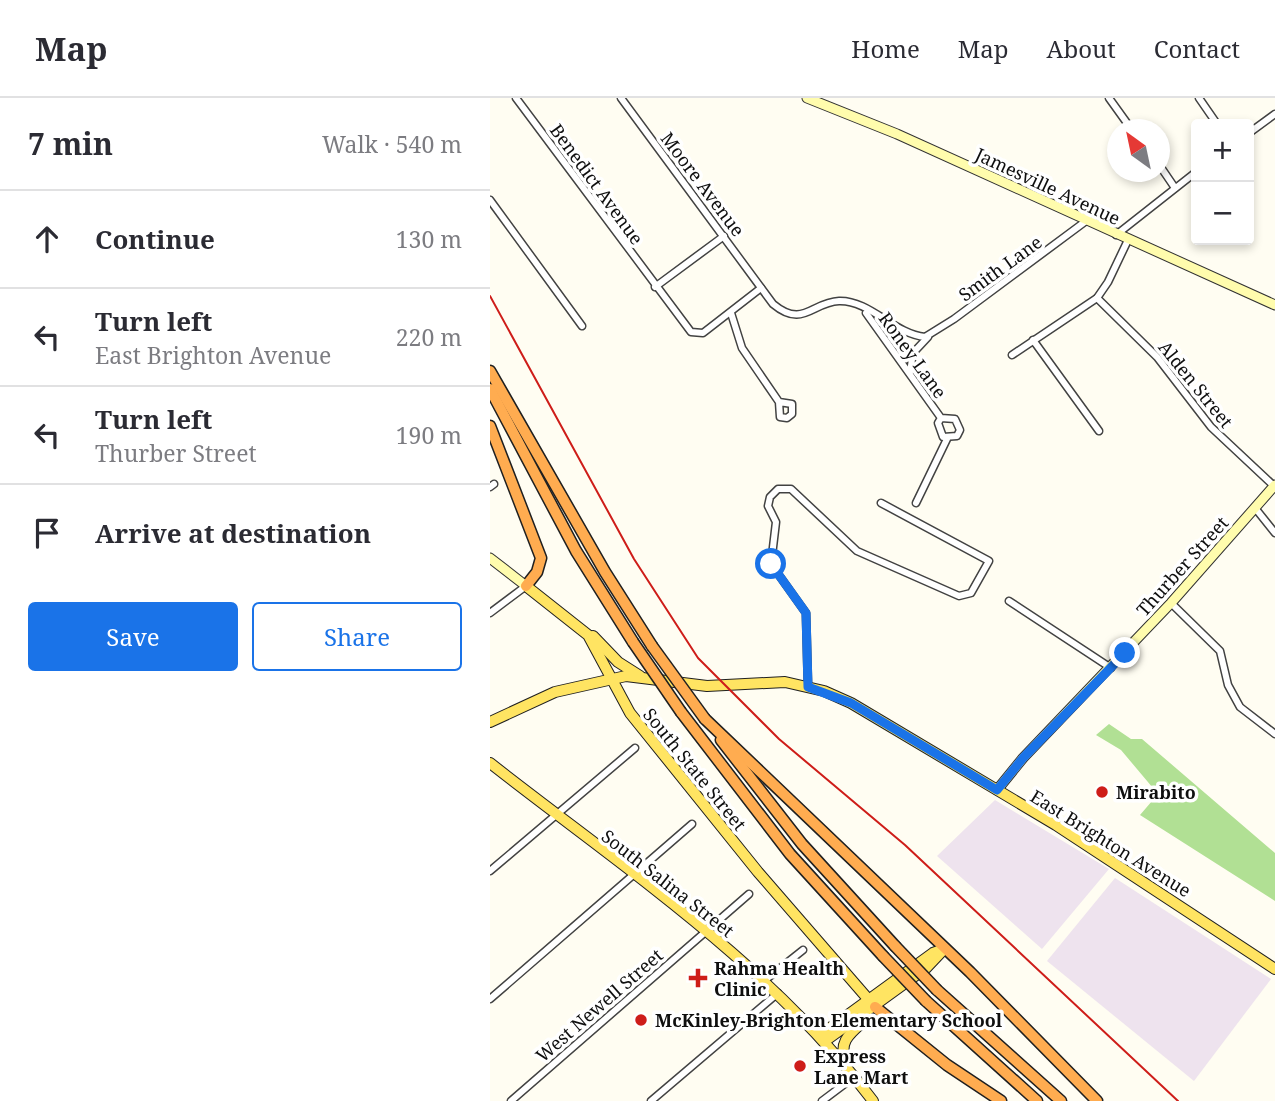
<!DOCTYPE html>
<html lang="en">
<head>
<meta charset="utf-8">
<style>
	body { margin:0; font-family:"Noto Serif",serif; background:#f7f7f7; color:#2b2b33 }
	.controls { position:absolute; right:21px; top:21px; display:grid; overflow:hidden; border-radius:7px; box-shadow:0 4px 10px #0003 }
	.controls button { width:63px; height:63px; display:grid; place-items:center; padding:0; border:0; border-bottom:2px solid #e1e1e2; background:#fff; color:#2b2b33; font:35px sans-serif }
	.compass { position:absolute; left:617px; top:21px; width:63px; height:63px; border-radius:50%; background:#fff; box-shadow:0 4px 10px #0003; rotate:327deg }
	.stop { position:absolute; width:21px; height:21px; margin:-16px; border:5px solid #1a73e8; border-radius:50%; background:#fff }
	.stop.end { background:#1a73e8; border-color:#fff; box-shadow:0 2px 7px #0008 }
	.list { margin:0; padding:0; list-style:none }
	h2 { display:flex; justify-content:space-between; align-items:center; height:91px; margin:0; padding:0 28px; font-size:30px }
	h2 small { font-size:23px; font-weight:400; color:#7c7c81 }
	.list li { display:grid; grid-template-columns:46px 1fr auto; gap:21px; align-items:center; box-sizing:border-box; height:98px; padding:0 28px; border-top:2px solid #e1e1e2 }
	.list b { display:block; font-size:26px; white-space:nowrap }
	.list p { margin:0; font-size:23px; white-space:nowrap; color:#7c7c81 }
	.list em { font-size:23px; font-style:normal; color:#7c7c81 }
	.actions { display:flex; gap:14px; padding:21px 28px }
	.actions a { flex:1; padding:16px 0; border:2px solid #1a73e8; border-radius:7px; text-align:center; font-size:24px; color:#1a73e8 }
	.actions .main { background:#1a73e8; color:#fff }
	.icon { flex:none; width:38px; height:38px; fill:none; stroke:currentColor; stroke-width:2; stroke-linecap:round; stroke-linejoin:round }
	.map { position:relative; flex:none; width:785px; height:1003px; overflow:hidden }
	header { display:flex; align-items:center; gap:42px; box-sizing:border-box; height:98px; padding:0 35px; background:#fff; border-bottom:2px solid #e1e1e2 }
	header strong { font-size:33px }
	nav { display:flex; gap:38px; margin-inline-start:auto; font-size:24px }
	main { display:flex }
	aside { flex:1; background:#fff }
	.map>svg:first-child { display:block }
	.industrial { fill:#eee3ee }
	.forest { fill:#b1e094 }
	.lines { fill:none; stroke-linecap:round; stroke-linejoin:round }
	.street-casing { stroke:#424242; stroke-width:9 }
	.secondary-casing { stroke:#313131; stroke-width:11 }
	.primary-casing { stroke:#202020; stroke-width:12 }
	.highway-casing { stroke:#202020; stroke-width:13 }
	.street { stroke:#fff; stroke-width:6 }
	.secondary { stroke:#fffcad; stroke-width:9 }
	.primary { stroke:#ffe462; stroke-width:10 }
	.highway { stroke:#ffac50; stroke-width:10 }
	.rail { stroke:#ce1d19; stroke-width:2 }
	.highway-bridge-casing { stroke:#202020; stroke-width:13; stroke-linecap:butt }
	.highway-bridge { stroke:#ffac50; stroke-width:10 }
	.route { stroke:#1a73e8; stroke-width:9 }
	.poi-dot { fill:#ce1d19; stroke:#fff; stroke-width:2.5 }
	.labels { text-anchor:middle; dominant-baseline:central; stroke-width:7; stroke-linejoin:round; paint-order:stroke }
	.street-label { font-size:18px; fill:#0f0f0f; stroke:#fff }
	.poi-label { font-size:18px; font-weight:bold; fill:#0f0f0f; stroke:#fff; text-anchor:start }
</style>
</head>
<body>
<header>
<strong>Map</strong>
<nav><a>Home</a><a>Map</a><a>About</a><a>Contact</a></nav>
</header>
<main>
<aside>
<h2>7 min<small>Walk · 540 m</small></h2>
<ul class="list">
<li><svg class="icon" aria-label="ahead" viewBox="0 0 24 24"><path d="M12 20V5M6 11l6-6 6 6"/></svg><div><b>Continue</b></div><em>130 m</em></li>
<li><svg class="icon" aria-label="left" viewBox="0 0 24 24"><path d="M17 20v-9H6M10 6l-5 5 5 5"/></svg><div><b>Turn left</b><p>East Brighton Avenue</p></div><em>220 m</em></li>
<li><svg class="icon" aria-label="left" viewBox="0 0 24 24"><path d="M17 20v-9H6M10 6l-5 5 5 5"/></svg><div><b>Turn left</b><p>Thurber Street</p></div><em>190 m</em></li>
<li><svg class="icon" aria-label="arrive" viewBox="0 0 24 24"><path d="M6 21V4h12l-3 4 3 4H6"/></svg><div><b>Arrive at destination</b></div></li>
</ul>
<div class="actions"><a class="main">Save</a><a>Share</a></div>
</aside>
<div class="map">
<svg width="785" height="1003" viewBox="0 0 785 1003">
	<rect width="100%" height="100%" fill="#fffdf2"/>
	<g class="industrial">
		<polygon points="505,702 619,771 552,851 447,758"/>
		<polygon points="625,780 781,881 704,983 557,863"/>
	</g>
	<polygon class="forest" points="619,626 641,641 652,641 785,755 785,803 650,717 668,696 631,652 606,637"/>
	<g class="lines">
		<defs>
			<g id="street">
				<polyline points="26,0 201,234 213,235 271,190"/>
				<path d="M131 0 283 206C313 231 322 204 349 203 380 202 404 236 435 239L464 221 596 123"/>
				<polyline points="619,0 642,32"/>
				<polyline points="709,0 727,26"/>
				<polyline points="759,35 785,16"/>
				<polyline points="670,68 685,90"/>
				<polyline points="0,102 92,228"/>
				<polyline points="626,137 706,74"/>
				<polyline points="165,189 234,138"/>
				<polyline points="607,200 667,259 721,329 784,388"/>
				<polyline points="241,215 252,250 289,304 290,319 297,320 302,316 302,306 289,304"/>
				<polyline points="376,215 451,320 448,325 453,339 467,338 470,332 465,321 451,320"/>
				<polyline points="543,242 609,333"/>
				<polyline points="522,257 607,200 618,184 638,142"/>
				<polyline points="420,274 423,255 438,239"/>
				<polyline points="0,389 4,386"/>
				<polyline points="426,405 457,341"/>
				<polyline points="765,410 785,435"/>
				<polyline points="519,503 621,570"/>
				<polyline points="681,505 730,553 738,587 750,609 785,636"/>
				<polyline points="0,515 36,488"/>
				<polyline points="318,589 316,515 281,466 286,424 278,408 280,399 288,391 301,391 367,453 469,498 481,495 499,463 391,405"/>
				<polyline points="0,773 145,650"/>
				<polyline points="274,883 313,852"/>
				<polyline points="0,901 202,726"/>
				<polyline points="21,1003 259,796"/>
				<polyline points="161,1003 288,895"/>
				<polyline points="332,1003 364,979"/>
			</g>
			<g id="secondary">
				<polyline points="317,0 407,36 785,207"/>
				<polyline points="0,460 36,488"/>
				<polyline points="507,692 533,660 681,505 785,387"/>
			</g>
			<g id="primary">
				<polyline points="36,488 98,537 140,615 268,774 385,909"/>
				<polyline points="103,538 128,564 150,578"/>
				<polyline points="0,624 65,594 136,578 217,588 295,584 334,593 361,605 566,727 785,871"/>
				<path d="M0 665C134 770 280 866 383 1003"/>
				<polyline points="329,938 443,855 454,851"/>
				<polyline points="335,943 436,870 454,851"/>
				<path d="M356 965C348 944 359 936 374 923"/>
			</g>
			<g id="highway">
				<polyline points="0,273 115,474 162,548"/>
				<polyline points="0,291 86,453 143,544"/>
				<polyline points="0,328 51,460 47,474 36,488"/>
				<polyline points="191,614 300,756 393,858"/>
				<polyline points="215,621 480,874 607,1003"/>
				<polyline points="231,642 312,746 405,848"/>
				<polyline points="447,892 571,1003"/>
				<polyline points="436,903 547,1003"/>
				<polyline points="385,909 457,967 511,1003"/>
			</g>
		</defs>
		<use href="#street" class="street-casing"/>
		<use href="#secondary" class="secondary-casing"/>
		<use href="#primary" class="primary-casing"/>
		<use href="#highway" class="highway-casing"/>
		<use href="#street" class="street"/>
		<use href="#secondary" class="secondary"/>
		<use href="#primary" class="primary"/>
		<use href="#highway" class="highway"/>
		<polyline class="rail" points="0,198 144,461 208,560 289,641 415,747 688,1003"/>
		<defs>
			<g id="highway-bridge">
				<polyline points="143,544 191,614"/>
				<polyline points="162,548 215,621"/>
				<polyline points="405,848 447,892"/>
				<polyline points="393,858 436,903"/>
			</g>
		</defs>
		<use href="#highway-bridge" class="highway-bridge-casing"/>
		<use href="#highway-bridge" class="highway-bridge"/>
	</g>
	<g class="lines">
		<polyline class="route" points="281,466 316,515 318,589 361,605 507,692 533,660 635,555"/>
	</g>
	<g class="poi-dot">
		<circle cx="612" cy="694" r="7"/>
		<path d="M204.5 869.5h7v7h7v7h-7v7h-7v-7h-7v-7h7z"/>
		<circle cx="151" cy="922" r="7"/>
		<circle cx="310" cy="968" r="7"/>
	</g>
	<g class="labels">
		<g class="street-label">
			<text transform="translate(107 86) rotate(54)">Benedict Avenue</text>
			<text transform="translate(213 86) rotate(53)">Moore Avenue</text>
			<text transform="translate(558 88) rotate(25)">Jamesville Avenue</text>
			<text transform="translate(510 170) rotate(-36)">Smith Lane</text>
			<text transform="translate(423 257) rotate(54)">Roney Lane</text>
			<text transform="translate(706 286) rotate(51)">Alden Street</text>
			<text transform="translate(692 468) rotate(-48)">Thurber Street</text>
			<text transform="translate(205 671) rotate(51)">South State Street</text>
			<text transform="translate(621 745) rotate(32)">East Brighton Avenue</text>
			<text transform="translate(178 785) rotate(38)">South Salina Street</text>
			<text transform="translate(109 907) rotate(-41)">West Newell Street</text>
		</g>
		<g class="poi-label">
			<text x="626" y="694">Mirabito</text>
			<text x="224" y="870">Rahma Health<tspan x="224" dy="21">Clinic</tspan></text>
			<text x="165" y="922">McKinley-Brighton Elementary School</text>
			<text x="324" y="958">Express<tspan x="324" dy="21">Lane Mart</tspan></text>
		</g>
	</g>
</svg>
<div class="controls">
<button>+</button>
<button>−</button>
</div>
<svg class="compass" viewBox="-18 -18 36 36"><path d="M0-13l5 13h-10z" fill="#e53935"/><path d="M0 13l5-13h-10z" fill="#7c7c81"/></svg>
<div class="stop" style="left:281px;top:466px"></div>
<div class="stop end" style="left:635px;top:555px"></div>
</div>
</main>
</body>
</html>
